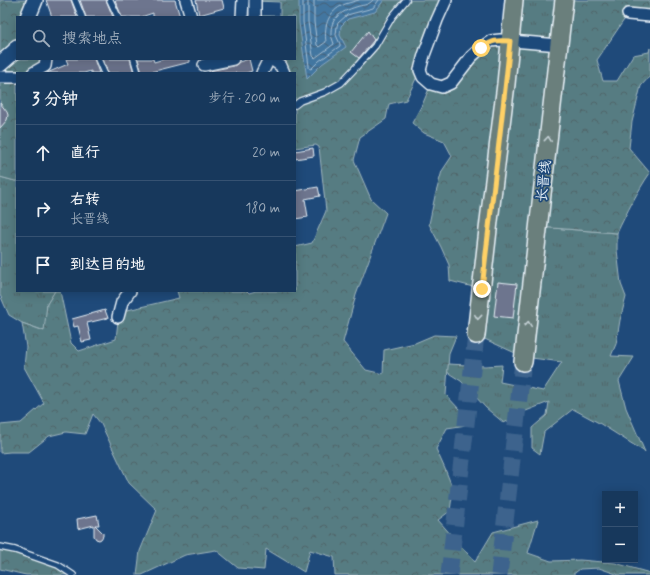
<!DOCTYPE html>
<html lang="zh">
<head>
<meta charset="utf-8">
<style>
	body { margin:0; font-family:Mynerve,"LXGW WenKai TC",sans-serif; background:#203f62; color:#f1f3f6 }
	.controls { position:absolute; right:12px; bottom:12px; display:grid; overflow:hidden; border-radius:0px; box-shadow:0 2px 10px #0003 }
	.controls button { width:36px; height:36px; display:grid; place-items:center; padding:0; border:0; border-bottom:1px solid #365272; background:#17385c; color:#f1f3f6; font:20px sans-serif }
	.stop { position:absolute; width:12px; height:12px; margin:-9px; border:3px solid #ffd166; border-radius:50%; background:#fff }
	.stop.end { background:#ffd166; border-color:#fff; box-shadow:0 1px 4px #0008 }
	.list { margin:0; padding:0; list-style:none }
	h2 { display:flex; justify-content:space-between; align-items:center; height:52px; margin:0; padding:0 16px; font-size:17px }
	h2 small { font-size:13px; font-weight:400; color:#9eacbb }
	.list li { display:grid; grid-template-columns:26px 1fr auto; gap:12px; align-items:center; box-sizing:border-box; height:56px; padding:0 16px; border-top:1px solid #365272 }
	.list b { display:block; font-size:15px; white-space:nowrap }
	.list p { margin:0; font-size:13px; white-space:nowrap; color:#9eacbb }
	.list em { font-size:13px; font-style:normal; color:#9eacbb }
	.icon { flex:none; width:22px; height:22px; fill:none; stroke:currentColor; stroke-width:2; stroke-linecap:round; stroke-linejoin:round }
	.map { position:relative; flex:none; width:650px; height:575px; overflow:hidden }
	.search { position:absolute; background:#17385c; box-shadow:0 2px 10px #0003; left:16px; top:16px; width:280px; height:44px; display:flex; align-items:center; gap:10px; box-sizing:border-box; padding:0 14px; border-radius:0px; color:#9eacbb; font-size:15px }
	.panel { position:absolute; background:#17385c; box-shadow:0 2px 10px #0003; left:16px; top:72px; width:280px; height:220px; border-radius:0px }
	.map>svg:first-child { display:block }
	.grass { fill:url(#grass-tufts); stroke:#a0b6bd }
	.forest { fill:url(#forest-crowns); stroke:#a0b6bd }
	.water { fill:url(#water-waves); stroke:#85a7c3 }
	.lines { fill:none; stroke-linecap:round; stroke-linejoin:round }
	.shore { stroke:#a6c0d5; stroke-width:1 }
	.building { fill:#6d758e; stroke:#e8f1f8 }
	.primary-tunnel { stroke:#3d638d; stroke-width:17; stroke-dasharray:17 8; stroke-linecap:butt }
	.lane-casing { stroke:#e8f1f8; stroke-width:8 }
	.street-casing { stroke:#e8f1f8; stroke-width:14 }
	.secondary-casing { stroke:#e8f1f8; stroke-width:18 }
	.primary-casing { stroke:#e8f1f8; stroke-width:20 }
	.lane { stroke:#1f4a7a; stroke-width:5.5 }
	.street { stroke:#1f4a7a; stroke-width:11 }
	.secondary { stroke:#1f4a7a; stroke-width:15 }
	.primary { stroke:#6b7f7c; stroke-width:17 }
	.oneway { stroke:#c2cfd3 }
	.route { stroke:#ffd166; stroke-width:5 }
	.labels { text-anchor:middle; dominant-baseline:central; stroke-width:3.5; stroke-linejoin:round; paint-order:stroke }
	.street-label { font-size:14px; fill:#e8f1f8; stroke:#1f4a7a }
</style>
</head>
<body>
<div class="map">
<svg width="650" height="575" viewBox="0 0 650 575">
	<defs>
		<pattern id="grass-tufts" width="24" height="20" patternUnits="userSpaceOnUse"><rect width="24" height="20" fill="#577c82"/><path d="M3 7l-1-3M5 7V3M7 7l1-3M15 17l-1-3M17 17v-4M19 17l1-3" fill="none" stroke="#4f6569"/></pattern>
		<pattern id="forest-crowns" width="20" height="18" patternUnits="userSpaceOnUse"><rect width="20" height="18" fill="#577c82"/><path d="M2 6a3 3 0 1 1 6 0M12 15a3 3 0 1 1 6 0" fill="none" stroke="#4f6569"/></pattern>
		<pattern id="water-waves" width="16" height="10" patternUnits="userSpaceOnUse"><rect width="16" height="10" fill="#4376a0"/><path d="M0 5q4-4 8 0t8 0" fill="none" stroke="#445f75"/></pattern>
	</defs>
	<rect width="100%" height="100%" fill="#1f4a7a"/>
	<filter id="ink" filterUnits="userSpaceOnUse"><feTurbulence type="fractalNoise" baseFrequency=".025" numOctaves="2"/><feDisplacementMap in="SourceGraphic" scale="8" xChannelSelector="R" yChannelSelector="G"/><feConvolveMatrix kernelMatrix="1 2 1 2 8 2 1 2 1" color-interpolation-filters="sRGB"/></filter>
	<g filter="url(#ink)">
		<g class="grass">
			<polygon points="514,0 564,0 539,227 617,233 617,250 621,284 626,297 620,320 616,344 611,356 634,357 619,381 626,408 645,452 599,423 573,409 544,432 540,454 532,448 532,428 547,415 549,402 526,411 504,423 486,408 461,381 447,372 448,364 485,366 502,365 500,382 543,391 562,362 524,357 476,335 511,37"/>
			<polygon points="0,177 15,181 17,181 17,291 55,291 47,304 45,331 22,323 9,315 0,295"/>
		</g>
		<g class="forest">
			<polygon points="0,0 35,0 28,17 17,17 17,59 46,59 33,73 17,73 17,181 15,181 0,177"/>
			<polygon points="255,0 446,0 420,70 406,100 389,104 386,119 360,137 354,160 371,199 386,213 356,295 343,342 366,370 383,374 384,350 415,343 434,335 456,336 449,353 446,395 473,424 447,428 436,449 445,469 453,489 450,511 438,520 475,562 493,532 538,520 528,553 551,561 580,560 615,563 650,573 650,575 619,575 599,568 580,569 572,575 335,575 334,557 310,550 304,572 266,549 264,570 238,568 216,550 185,555 142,575 137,575 140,551 157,510 129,483 101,424 93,414 85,434 66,432 49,436 29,452 10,452 0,453 0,425 21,423 44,403 24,367 26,347 22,323 44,331 47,304 55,291 60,291 71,343 79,351 116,339 119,312 179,298 177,291 247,291 249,293 256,291 295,291 295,247 312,243 326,211 319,147 316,145 295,148 295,73 284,73 271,59 295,59 295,17 255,17 255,16 280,16 280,2 255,1"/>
			<path d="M564 0H650V16L628 14 597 60 603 81H617L633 55 649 52 650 48V76L641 86 632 122 629 148 650 173C637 192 627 212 617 233L539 227Z"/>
			<polygon points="510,41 481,289 450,281 449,265 441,247 429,224 435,196 442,171 452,156 444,141 424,133 412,123 423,103 431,84 442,87 481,48"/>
			<polygon points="0,547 58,565 73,575 26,575 0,569"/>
		</g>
		<polygon class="water" points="299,0 384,0 375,12 348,19 341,26 340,35 346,47 322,64 307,79 299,23"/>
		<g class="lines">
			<g class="shore">
				<polyline points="303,0 303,22 309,66 309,68 311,69 319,61 340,46 340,44 336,35 337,26 338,23 347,15 373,8 379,0"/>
				<path d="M308 0V22L313 56 315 58 334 44C333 41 332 38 331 35 330 16 343 11 359 6 364 5 369 5 373 0"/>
				<path d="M314 0V22L317 45 319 47 326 42C324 27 327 14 341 6 346 3 353 2 359 0"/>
			</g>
		</g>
		<g class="building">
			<polygon points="46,0 71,0 77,17 52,17"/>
			<polygon points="80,0 106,0 113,17 86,17"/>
			<polygon points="115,0 175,0 180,17 153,17 153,13 141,17 122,17"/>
			<polygon points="196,0 222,0 224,8 199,15"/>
			<polygon points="368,31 374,40 359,58 351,52"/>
			<polygon points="66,59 94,59 99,73 91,73 91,71 84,73 47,73 68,64"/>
			<polygon points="103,59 130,59 134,73 108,73"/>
			<polygon points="138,59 153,59 154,62 164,59 190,59 190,62 147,73 142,73"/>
			<polygon points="249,59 252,71 246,73 209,73 209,71 234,66 237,64 239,62"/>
			<polygon points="0,103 7,112 8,115 7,120 0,128"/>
			<polygon points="313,148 314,156 295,159 295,151"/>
			<polygon points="318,187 320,196 305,199 308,217 295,219 295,191"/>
			<polygon points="498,282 517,284 513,318 494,316"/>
			<polygon points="105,310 108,318 87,323 91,340 82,342 78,326 74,327 72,319"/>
			<polygon points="97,515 99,525 95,525 103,533 103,536 101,539 99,540 96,539 94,536 94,525 78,529 77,519"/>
		</g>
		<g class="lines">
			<g class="primary-tunnel">
				<polyline points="449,575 476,335"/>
				<polyline points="499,575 523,362"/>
			</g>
			<defs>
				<g id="lane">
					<polyline points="75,0 82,17"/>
					<polyline points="110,0 118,17"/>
					<polyline points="98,59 104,73"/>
					<polyline points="134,59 138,73"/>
					<polyline points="295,105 300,101 325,92 341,83 358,65 375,46 392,17 406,0"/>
					<polyline points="0,547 15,550 58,565 73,575"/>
				</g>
				<g id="street">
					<polyline points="186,0 191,17"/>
					<polyline points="255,0 255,17"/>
					<polyline points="446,0 437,20 424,55 420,70 423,77 431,84 442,87 451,83 471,57 481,48 491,41 500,40 559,45"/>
					<polyline points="628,14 650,16"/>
					<polyline points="242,17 243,0"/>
					<polyline points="271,59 281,66 284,73"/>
					<polyline points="204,65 233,59"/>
					<polyline points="33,73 45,66 46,59"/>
					<polyline points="262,73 269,59"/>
					<polyline points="0,77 17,77"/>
					<polyline points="118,317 122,302 130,291"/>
				</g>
				<g id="secondary">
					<polyline points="28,17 35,0"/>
					<polyline points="0,64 16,50 17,47"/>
				</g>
				<g id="primary">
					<polyline points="476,335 489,221 506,84 514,0"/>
					<polyline points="523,362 564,0"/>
				</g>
			</defs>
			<use href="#lane" class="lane-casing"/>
			<use href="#street" class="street-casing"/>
			<use href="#secondary" class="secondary-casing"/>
			<use href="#primary" class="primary-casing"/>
			<use href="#lane" class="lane"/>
			<use href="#street" class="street"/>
			<use href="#secondary" class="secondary"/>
			<use href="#primary" class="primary"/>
		</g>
		<defs><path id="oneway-chevron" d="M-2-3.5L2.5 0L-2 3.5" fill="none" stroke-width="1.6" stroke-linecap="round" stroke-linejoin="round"/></defs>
		<g class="oneway">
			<use href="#oneway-chevron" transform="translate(548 139) rotate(-84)"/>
			<use href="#oneway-chevron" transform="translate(478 317) rotate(96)"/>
			<use href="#oneway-chevron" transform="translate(528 324) rotate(-84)"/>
		</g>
	</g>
	<g class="lines" filter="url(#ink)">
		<path class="route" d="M481 48C493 40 496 40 510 41 502 124 491 206 482 289"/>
	</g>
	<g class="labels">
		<g class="street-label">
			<text transform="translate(544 181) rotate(-84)">长晋线</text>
		</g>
	</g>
</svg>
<div class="controls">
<button>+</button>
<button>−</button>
</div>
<div class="stop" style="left:481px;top:48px"></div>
<div class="stop end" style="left:482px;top:289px"></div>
<div class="search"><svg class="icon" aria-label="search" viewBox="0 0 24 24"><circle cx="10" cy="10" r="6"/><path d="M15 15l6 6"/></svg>搜索地点</div>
<section class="panel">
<h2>3 分钟<small>步行 · 200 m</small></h2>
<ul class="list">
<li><svg class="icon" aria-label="ahead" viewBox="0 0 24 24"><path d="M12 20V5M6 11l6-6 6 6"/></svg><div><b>直行</b></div><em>20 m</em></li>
<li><svg class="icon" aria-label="right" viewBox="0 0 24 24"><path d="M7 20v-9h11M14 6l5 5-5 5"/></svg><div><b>右转</b><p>长晋线</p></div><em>180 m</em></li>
<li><svg class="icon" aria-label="arrive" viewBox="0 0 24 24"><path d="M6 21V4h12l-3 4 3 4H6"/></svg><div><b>到达目的地</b></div></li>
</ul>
</section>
</div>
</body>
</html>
